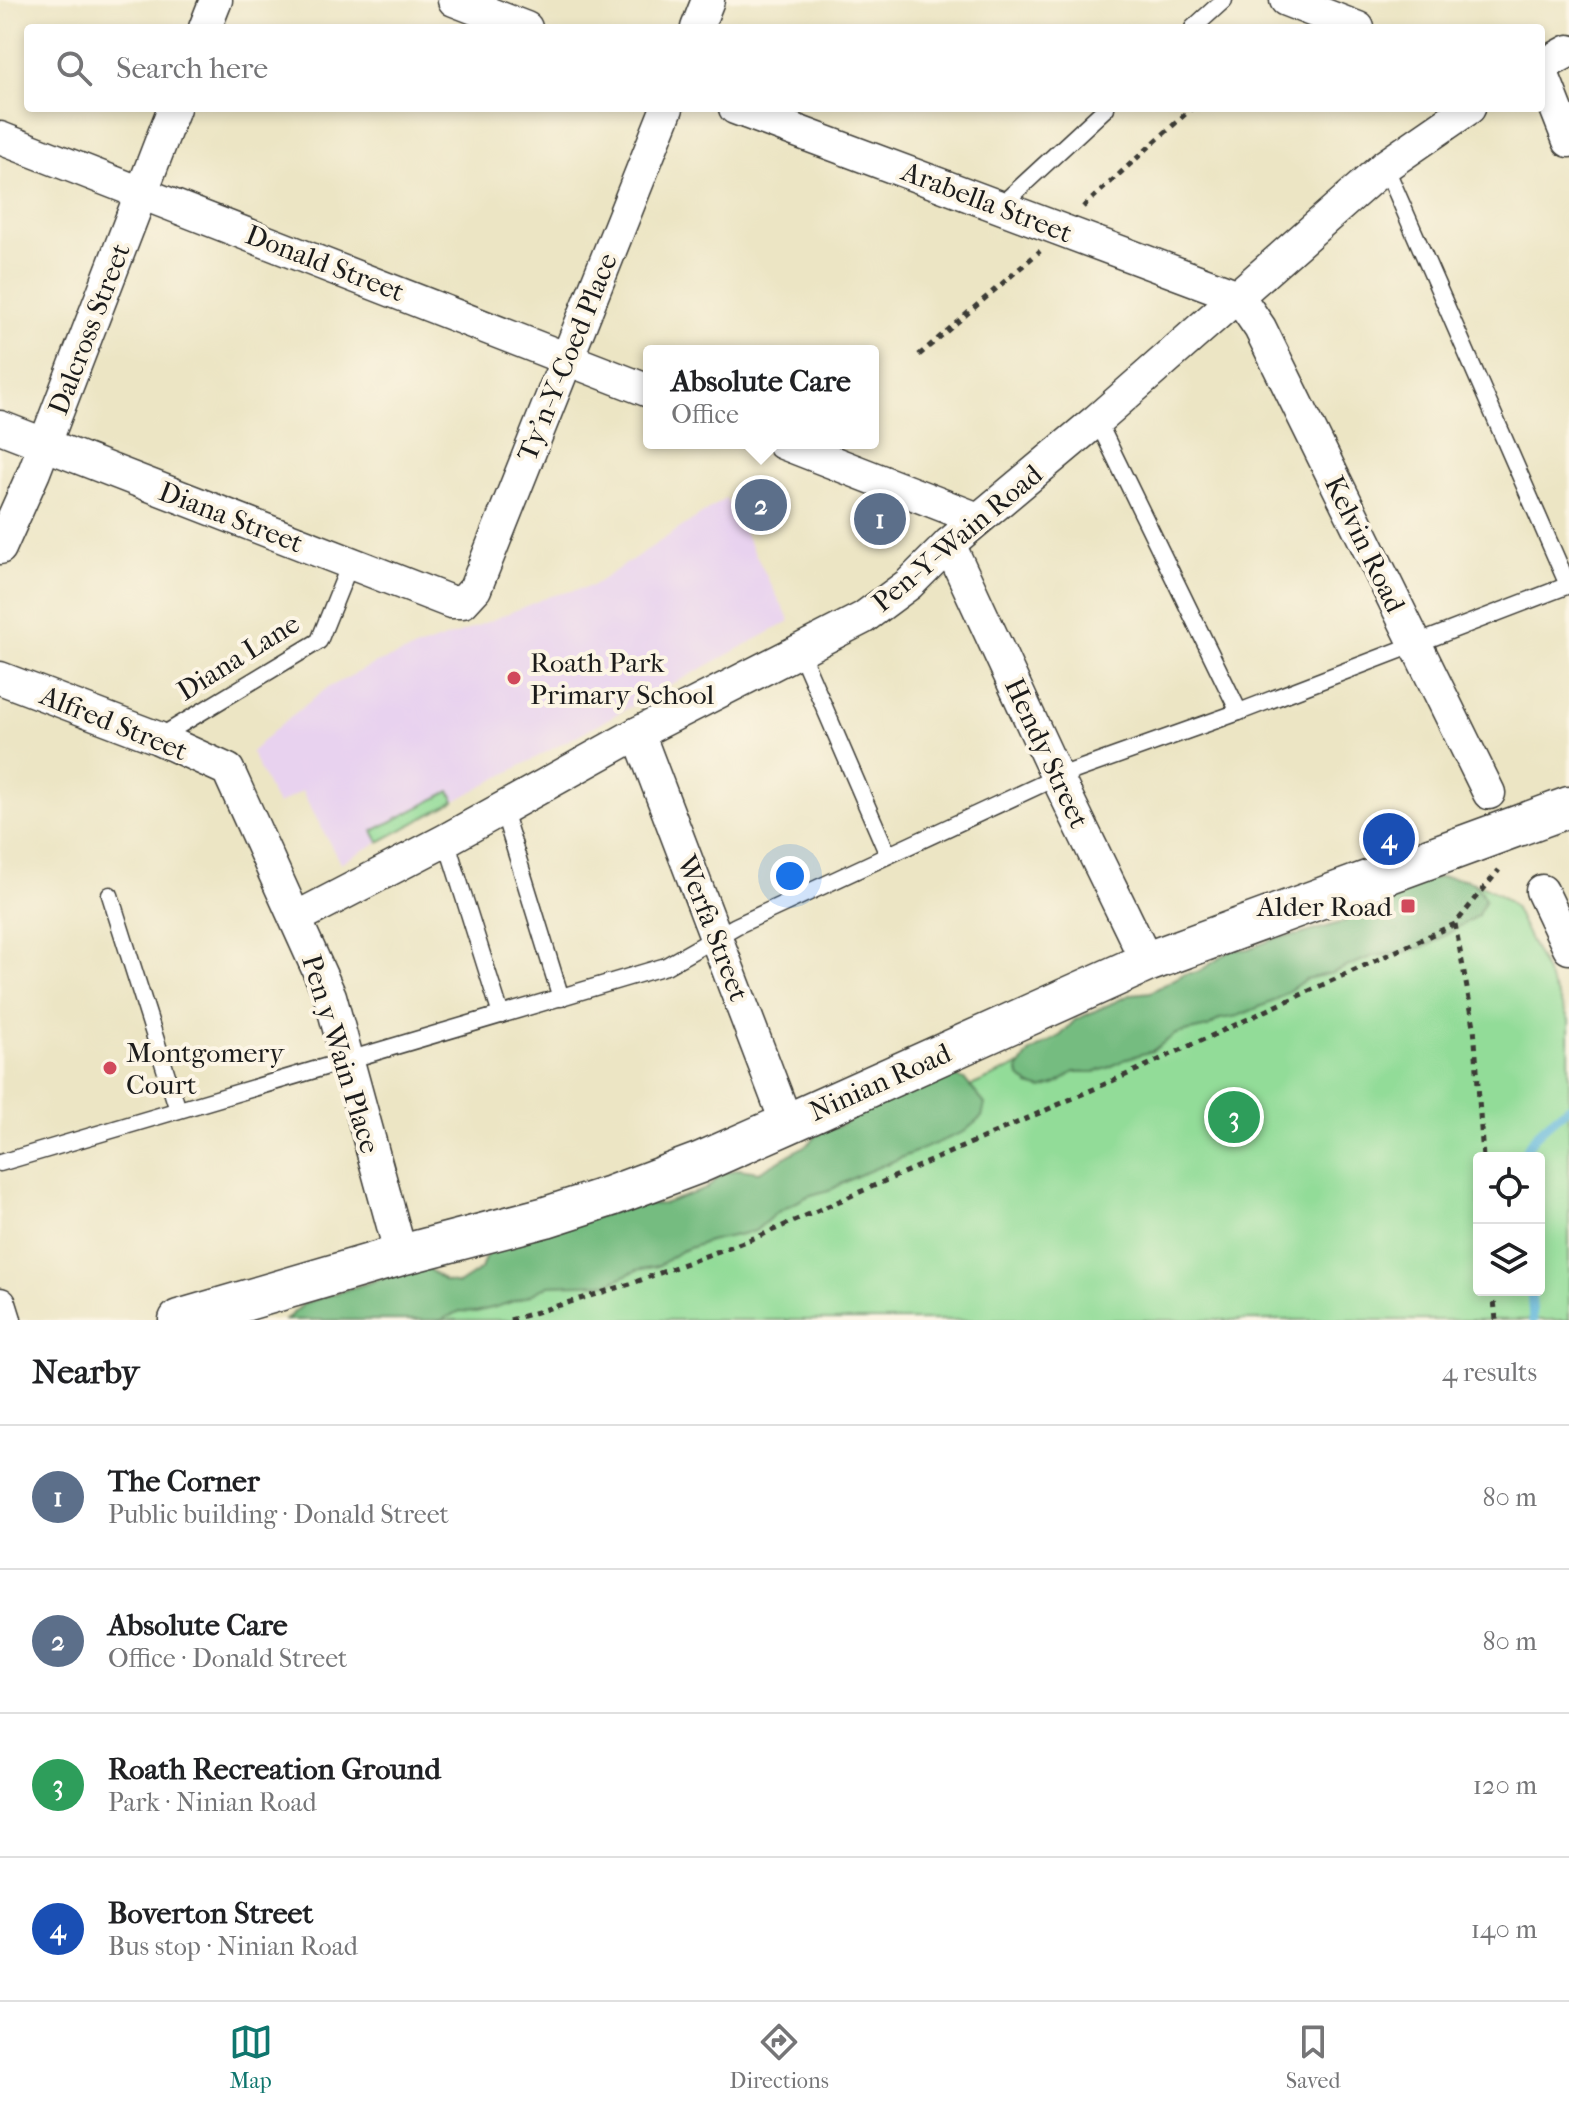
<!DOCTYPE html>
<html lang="en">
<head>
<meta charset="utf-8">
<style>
	body { margin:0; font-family:"IM FELL French Canon",serif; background:#f2f2f2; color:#202124 }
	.controls { position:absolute; right:24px; bottom:24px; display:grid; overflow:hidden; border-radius:8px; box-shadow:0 4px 12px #0003 }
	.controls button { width:72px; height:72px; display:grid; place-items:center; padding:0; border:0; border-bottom:2px solid #e0e0e0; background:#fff; color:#202124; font:40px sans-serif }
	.you { position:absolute; left:790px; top:876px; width:28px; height:28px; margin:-20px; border:6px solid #fff; border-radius:50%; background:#1a73e8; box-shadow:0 0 0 12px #1a73e833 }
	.badge { display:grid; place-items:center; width:52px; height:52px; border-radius:50%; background:#0f766e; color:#fff; font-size:26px; font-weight:700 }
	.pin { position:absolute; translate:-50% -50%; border:4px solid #fff; box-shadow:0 2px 8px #0006 }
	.popup { position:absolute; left:643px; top:345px; width:236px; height:104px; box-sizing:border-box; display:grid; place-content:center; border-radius:8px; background:#fff; filter:drop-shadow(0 2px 6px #0005); font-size:26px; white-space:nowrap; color:#757577 }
	.popup b { font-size:30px; color:#202124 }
	.popup::after { content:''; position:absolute; left:50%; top:100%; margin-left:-16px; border:16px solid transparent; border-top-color:#fff }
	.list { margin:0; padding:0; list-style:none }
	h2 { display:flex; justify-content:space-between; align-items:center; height:104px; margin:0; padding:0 32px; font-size:34px }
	h2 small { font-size:26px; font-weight:400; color:#757577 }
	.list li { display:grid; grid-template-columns:52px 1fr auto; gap:24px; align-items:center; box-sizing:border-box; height:144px; padding:0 32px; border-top:2px solid #e0e0e0 }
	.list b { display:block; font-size:30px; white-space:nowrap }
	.list p { margin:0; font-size:26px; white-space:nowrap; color:#757577 }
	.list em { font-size:26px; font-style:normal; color:#757577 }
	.icon { flex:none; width:44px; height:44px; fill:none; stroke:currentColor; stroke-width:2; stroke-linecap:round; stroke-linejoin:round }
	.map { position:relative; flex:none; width:1569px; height:1320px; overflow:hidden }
	.search { position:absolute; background:#fff; box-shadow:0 4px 12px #0003; left:24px; right:24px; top:24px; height:88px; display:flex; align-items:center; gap:20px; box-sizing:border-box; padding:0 28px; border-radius:8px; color:#757577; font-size:30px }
	.sheet { height:680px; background:#fff }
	nav { display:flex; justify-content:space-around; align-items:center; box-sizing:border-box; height:112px; border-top:2px solid #e0e0e0; background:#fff; font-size:22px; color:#757577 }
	nav a { display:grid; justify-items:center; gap:4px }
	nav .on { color:#0f766e }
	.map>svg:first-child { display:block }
	.built { fill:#e8d2ef }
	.green { fill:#92dc98; stroke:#577c5a; stroke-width:2; fill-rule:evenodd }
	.forest { fill:#75bc80; stroke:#486c4e; stroke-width:2 }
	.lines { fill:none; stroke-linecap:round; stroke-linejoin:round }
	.stream { stroke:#5eb7db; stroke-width:9 }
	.service-casing { stroke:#3b3a35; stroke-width:19 }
	.minor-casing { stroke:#3b3a35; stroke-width:35 }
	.tertiary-casing { stroke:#3b3a35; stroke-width:43 }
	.path { stroke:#3b3a35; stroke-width:5; stroke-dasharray:6 6; stroke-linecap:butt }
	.service { stroke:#fff; stroke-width:16 }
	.minor { stroke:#fff; stroke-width:32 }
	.tertiary { stroke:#fff; stroke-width:40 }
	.poi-dot { fill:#d1495b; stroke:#fcf5e5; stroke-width:3 }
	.labels { text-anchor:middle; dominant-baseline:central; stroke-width:8; stroke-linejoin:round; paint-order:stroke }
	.street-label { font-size:28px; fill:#1c1c1c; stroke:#fcf5e5 }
	.poi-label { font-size:28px; fill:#1c1c1c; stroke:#fcf5e5; text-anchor:start }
</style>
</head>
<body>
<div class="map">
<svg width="1569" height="1320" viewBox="0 0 1569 1320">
	<rect width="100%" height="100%" fill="#fcf5e5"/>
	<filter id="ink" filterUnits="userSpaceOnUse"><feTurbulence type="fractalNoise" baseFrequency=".0125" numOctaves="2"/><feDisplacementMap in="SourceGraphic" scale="16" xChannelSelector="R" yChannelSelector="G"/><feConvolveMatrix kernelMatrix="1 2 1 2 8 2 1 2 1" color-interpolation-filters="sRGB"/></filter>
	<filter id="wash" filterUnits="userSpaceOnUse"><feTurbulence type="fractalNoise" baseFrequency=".006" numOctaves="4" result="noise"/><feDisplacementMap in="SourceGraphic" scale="32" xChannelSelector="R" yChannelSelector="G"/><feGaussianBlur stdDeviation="1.8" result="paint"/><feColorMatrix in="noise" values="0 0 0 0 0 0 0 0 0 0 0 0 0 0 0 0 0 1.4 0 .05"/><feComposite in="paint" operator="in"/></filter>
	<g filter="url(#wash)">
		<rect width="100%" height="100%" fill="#ece5c4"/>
		<polygon class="built" points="726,498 790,621 340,863 302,791 277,805 251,752 280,725 327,688 376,663 465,631 550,596 592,586"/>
		<g class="green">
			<polygon points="450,791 455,801 379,842 373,831"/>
			<path d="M1466 881C1482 883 1503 896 1514 907L1569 1020V1320H341L534 1261 735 1188 1302 943ZM1479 1158H1539V1290H1479Z"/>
		</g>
		<g class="forest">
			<path d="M1442 877C1465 878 1475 877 1485 900L1478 915 1429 945 1402 953 1373 956 1332 973 1306 979 1274 1001 1238 1016 1220 1019 1208 1027 1176 1034 1152 1051 1128 1058 1108 1068 1095 1072H1074L1057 1084 1042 1089 1029 1085 1019 1076 1018 1070 1029 1053 1061 1035 1075 1020 1132 994 1151 992 1184 974 1198 972 1232 950 1248 949 1279 937 1299 935 1343 922 1399 890 1425 880Z"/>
			<polygon points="946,1074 965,1080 985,1104 982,1117 964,1132 857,1176 832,1189 808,1196 776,1213 755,1231 709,1241 681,1251 658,1266 637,1270 610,1283 549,1285 529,1296 496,1307 476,1312 460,1311 441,1320 285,1320 305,1303 423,1265 445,1281 458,1284 481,1269 485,1257 498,1246 637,1205 663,1204 706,1189 723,1173 739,1169 759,1172 808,1144 821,1131 837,1127 878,1102 900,1096"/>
		</g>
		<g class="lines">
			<g class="stream">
				<path d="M1523 1158C1530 1135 1551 1122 1569 1107"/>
				<polyline points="1531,1290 1533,1320"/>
			</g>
		</g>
	</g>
	<g filter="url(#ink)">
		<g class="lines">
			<defs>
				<g id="service">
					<polyline points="1193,28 1224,0"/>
					<polyline points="1385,166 1568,585"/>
					<polyline points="1000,206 1106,108"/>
					<polyline points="1097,420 1239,712"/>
					<polyline points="800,651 888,855"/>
					<polyline points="158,738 319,641 350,564"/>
					<polyline points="502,807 561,998"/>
					<polyline points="446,840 501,1015"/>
					<polyline points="110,895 178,1110"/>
					<polyline points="0,1163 666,966 736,926 1057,777 1239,712 1569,585"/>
				</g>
				<g id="minor">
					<polyline points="454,0 526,28"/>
					<polyline points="1286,0 1358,28"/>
					<polyline points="205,28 216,0"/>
					<polyline points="697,28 708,0"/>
					<polyline points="1541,66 1569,51"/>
					<polyline points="1541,70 1569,141"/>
					<polyline points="735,108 1238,296"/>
					<polyline points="0,138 649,391"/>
					<polyline points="1238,296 1260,328 1489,793"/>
					<polyline points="0,427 451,602 463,602 475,589 667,108"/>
					<polyline points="783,443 978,519"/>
					<polyline points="949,544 1057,777 1147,962"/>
					<polyline points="0,548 34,472 174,108"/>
					<polyline points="0,678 158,738 228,770 330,996 401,1255"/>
					<polyline points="638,733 787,1124"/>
					<polyline points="1542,891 1569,948"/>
					<polyline points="296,918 446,840 638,733 863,618 909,584 949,544 1097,420 1385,166 1469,108"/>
					<polyline points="0,1304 5,1320"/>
				</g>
				<polyline id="tertiary" points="179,1320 401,1255 546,1217 611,1196 699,1163 787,1124 1147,962 1569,807"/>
			</defs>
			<use href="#service" class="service-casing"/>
			<use href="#minor" class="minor-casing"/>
			<use href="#tertiary" class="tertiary-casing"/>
			<g class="path">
				<polyline points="1083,207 1192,108"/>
				<polyline points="919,355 1040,251"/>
				<polyline points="1455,924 1474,1026 1483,1158"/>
				<polyline points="1493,1290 1496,1320"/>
				<polyline points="510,1320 630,1284 762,1235 1137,1070 1455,924 1499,870"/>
			</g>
			<use href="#service" class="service"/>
			<use href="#minor" class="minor"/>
			<use href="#tertiary" class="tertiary"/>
		</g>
	</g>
	<g class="poi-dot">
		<circle cx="514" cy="678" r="8"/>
		<rect x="1400" y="898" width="16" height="16" rx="4"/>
		<circle cx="110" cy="1068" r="8"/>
	</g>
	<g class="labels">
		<g class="street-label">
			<text transform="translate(987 202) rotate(21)">Arabella Street</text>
			<text transform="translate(325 263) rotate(21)">Donald Street</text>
			<text transform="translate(89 329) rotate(-69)">Dalcross Street</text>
			<text transform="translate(567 357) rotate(-68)">Ty'n-Y-Coed Place</text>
			<text transform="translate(231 517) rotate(21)">Diana Street</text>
			<text transform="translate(957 538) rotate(-40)">Pen-Y-Wain Road</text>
			<text transform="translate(1365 544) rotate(64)">Kelvin Road</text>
			<text transform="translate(238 657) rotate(-32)">Diana Lane</text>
			<text transform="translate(114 723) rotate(22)">Alfred Street</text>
			<text transform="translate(1047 753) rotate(65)">Hendy Street</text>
			<text transform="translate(713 928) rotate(69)">Werfa Street</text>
			<text transform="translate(341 1054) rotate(73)">Pen y Wain Place</text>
			<text transform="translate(880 1082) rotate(-24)">Ninian Road</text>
		</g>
		<g class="poi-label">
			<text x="530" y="662">Roath Park<tspan x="530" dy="32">Primary School</tspan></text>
			<text x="1392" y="906" text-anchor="end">Alder Road</text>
			<text x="126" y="1052">Montgomery<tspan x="126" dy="32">Court</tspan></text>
		</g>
	</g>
</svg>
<div class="controls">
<button><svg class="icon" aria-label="locate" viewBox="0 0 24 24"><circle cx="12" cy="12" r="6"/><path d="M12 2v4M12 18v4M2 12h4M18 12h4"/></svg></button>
<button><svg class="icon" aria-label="layers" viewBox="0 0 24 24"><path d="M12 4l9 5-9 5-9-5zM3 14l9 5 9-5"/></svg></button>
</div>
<div class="you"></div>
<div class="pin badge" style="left:880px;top:519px;background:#5c6f8a">1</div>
<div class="pin badge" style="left:761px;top:505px;background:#5c6f8a">2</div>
<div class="popup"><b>Absolute Care</b>Office</div>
<div class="pin badge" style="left:1234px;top:1117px;background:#2e9e5b">3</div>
<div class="pin badge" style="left:1389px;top:839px;background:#1a4fb4">4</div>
<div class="search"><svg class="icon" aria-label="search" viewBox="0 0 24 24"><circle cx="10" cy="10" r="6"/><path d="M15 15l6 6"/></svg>Search here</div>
</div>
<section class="sheet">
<h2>Nearby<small>4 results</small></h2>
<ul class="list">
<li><span class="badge" style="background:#5c6f8a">1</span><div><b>The Corner</b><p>Public building · Donald Street</p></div><em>80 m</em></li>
<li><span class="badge" style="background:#5c6f8a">2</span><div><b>Absolute Care</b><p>Office · Donald Street</p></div><em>80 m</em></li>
<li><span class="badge" style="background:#2e9e5b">3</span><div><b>Roath Recreation Ground</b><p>Park · Ninian Road</p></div><em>120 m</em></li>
<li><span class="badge" style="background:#1a4fb4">4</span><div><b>Boverton Street</b><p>Bus stop · Ninian Road</p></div><em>140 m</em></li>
</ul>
</section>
<nav>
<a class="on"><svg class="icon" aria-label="map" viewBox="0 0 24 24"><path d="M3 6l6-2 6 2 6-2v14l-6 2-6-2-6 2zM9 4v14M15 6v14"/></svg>Map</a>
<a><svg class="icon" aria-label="directions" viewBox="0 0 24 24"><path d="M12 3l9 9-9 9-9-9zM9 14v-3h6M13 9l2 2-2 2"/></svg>Directions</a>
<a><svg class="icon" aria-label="saved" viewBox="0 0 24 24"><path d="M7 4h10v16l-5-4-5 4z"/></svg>Saved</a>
</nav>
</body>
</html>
